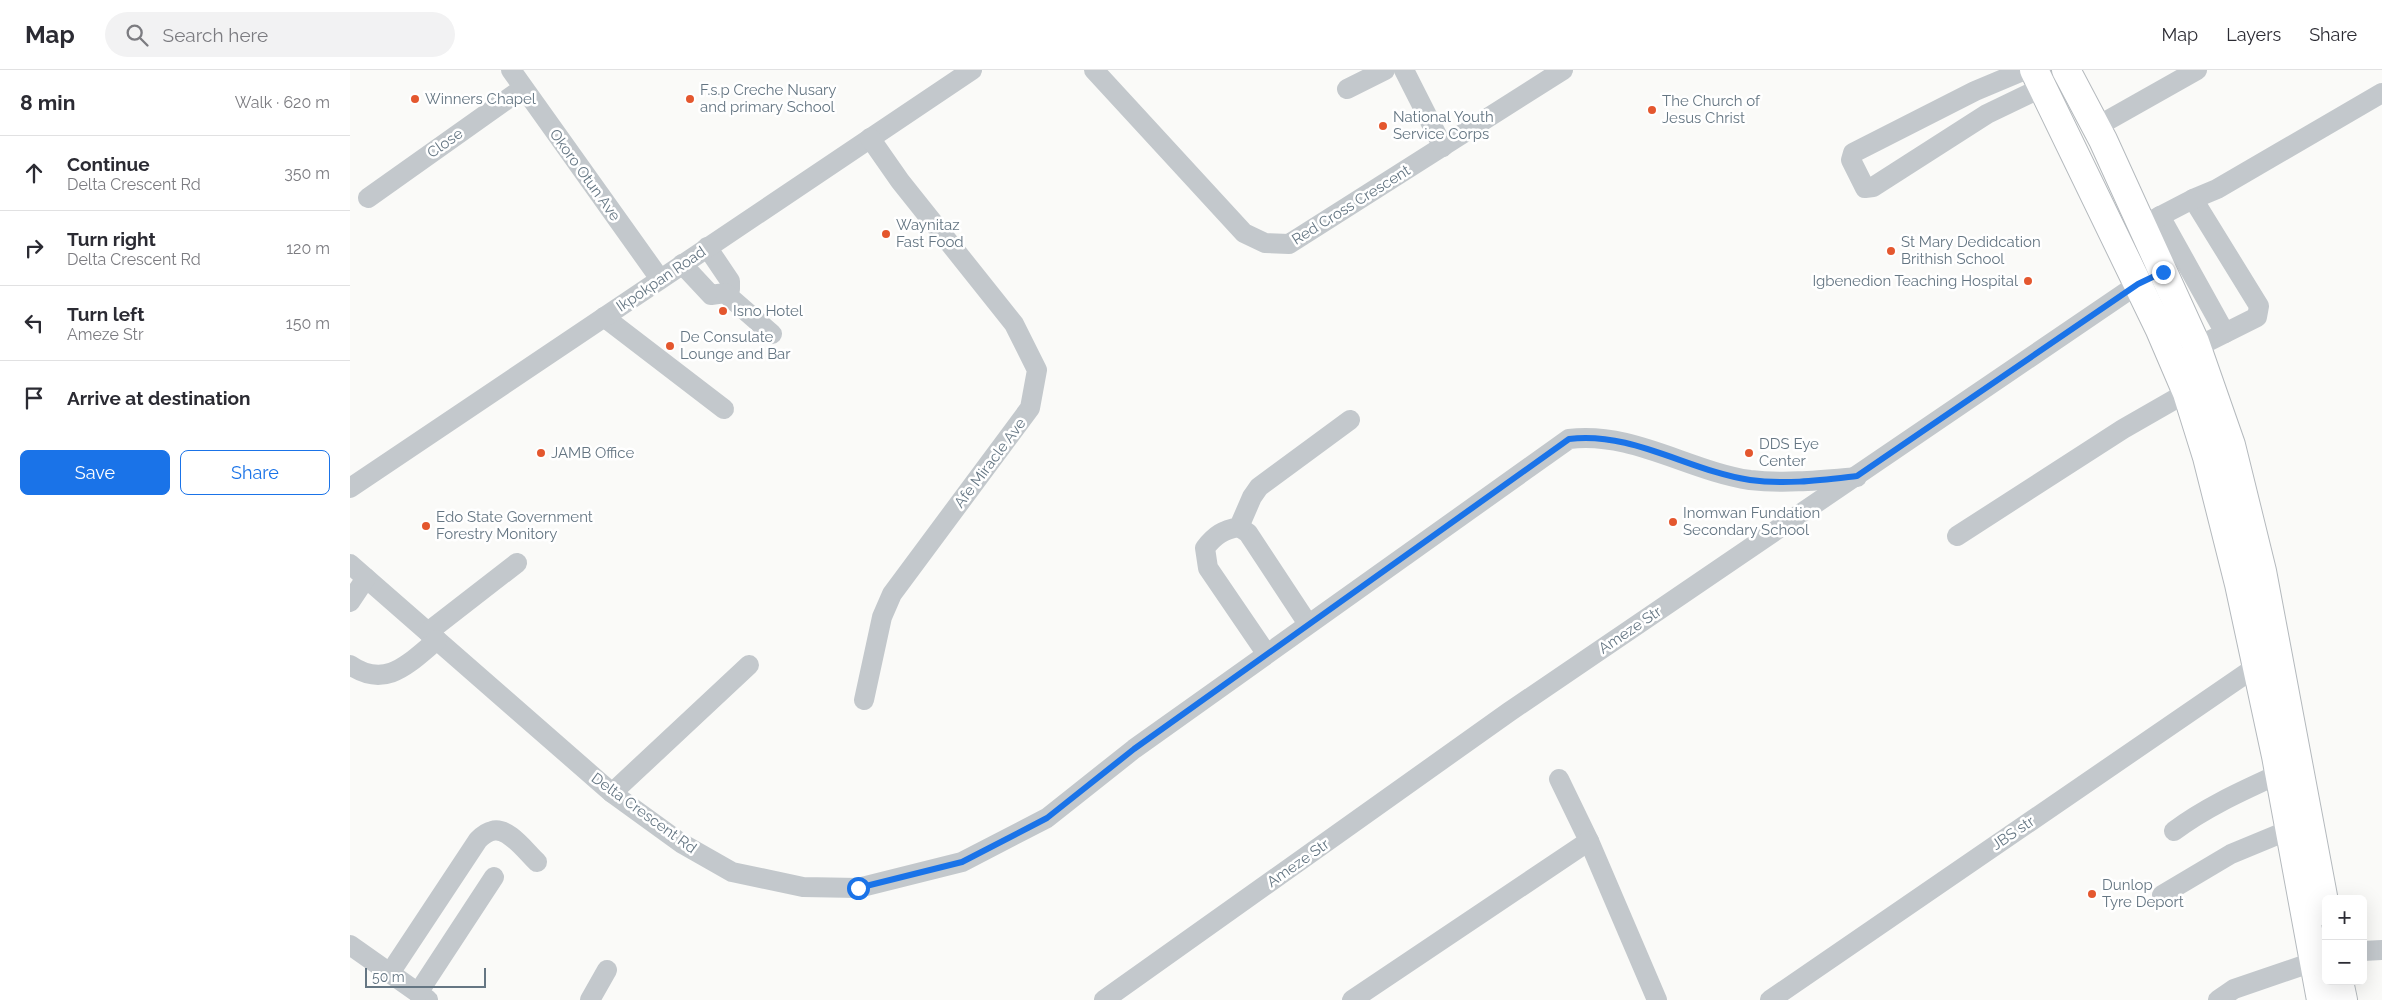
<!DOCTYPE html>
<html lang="en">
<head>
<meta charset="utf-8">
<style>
	body { margin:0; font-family:Raleway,sans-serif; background:#f2f2f3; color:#2b2b33 }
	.controls { position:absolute; right:15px; bottom:15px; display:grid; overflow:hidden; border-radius:8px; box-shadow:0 5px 20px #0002 }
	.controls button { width:45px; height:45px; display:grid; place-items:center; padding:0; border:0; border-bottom:1px solid #e1e1e2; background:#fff; color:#2b2b33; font:25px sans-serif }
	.scale { position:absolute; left:15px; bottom:12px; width:121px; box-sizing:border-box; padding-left:5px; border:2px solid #657683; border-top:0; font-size:14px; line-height:18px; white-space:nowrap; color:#657683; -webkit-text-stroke:4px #fff; paint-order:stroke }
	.stop { position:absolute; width:15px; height:15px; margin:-11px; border:4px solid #1a73e8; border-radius:50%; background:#fff }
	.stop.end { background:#1a73e8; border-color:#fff; box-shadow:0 1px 5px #0008 }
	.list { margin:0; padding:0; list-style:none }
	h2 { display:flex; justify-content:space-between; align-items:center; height:65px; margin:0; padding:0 20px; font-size:21px }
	h2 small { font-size:16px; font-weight:400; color:#7c7c81 }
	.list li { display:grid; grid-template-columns:32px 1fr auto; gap:15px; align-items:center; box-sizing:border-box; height:75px; padding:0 20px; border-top:1px solid #e1e1e2 }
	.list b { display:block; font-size:19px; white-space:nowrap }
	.list p { margin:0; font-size:16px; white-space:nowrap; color:#7c7c81 }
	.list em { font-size:16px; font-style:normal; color:#7c7c81 }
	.actions { display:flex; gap:10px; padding:15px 20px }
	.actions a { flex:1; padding:11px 0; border:1px solid #1a73e8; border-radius:8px; text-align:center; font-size:18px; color:#1a73e8 }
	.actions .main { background:#1a73e8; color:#fff }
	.icon { flex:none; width:28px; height:28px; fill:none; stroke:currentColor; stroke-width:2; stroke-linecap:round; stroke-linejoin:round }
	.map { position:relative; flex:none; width:2032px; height:930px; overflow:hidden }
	header { display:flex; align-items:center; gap:30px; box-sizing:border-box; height:70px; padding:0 25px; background:#fff; border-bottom:1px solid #e1e1e2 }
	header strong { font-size:24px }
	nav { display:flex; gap:28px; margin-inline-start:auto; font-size:18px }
	.search { width:350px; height:45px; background:#f2f2f3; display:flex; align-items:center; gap:12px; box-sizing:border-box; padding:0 18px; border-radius:28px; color:#7c7c81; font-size:19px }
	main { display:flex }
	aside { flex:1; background:#fff }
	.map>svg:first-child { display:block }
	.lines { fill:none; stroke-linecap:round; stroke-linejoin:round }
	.highway-casing { stroke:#b4b9bd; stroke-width:30 }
	.minor { stroke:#c3c8cc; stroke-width:20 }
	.highway { stroke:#fff; stroke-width:28 }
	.route { stroke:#1a73e8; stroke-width:6 }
	.poi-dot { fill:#e4572e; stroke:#fff; stroke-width:2 }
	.labels { text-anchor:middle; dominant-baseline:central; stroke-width:5; stroke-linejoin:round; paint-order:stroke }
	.poi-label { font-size:15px; fill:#657683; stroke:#fff; text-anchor:start }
	.street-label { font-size:15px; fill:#657683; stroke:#fff }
</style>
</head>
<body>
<header>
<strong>Map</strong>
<div class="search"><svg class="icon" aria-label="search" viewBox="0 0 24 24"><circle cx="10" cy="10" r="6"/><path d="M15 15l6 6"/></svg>Search here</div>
<nav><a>Map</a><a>Layers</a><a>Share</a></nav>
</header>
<main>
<aside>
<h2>8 min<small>Walk · 620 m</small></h2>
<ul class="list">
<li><svg class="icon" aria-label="ahead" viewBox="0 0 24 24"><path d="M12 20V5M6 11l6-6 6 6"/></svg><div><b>Continue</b><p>Delta Crescent Rd</p></div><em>350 m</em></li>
<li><svg class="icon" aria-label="right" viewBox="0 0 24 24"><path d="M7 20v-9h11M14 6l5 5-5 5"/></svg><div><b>Turn right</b><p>Delta Crescent Rd</p></div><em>120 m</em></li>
<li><svg class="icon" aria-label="left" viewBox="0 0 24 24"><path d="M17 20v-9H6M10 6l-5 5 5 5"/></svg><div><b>Turn left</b><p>Ameze Str</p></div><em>150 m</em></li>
<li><svg class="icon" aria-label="arrive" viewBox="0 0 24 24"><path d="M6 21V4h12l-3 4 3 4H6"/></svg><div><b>Arrive at destination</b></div></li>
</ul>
<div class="actions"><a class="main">Save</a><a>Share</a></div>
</aside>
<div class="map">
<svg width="2032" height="930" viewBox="0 0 2032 930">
	<rect width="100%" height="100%" fill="#fafaf8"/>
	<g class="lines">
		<defs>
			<g id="highway">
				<polyline points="1684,0 1810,260 1837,323 1857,387 1889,514 1926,686 1971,930"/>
				<polyline points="1716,0 1753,70 1845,272 1881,375 1912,501 1976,842"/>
				<polyline points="1989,911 1993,930"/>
			</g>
		</defs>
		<use href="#highway" class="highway-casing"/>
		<g class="minor">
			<polyline points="161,0 310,209"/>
			<polyline points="744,0 894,163 915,173 939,174 1213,0"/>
			<polyline points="1054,0 1093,77"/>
			<polyline points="1675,0 1625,21 1503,83 1501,90 1515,118 1523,117 1637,44 1693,17"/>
			<polyline points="997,19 1035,0"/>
			<polyline points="1746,57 1847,0"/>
			<polyline points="18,128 173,18"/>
			<polyline points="1843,129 1909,236 1907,247 1847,277"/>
			<polyline points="1810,146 1875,263"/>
			<polyline points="1791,156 1843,129 1867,119 2032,23"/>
			<polyline points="332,194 361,225 375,223 380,219 380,211 357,177"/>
			<polyline points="375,223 422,264"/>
			<polyline points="254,247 374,339"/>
			<polyline points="0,418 622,0"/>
			<polyline points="889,457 898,463 958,554"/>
			<polyline points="1607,466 1773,359 1848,316"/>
			<path d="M0 494 262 723 331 773 382 802 453 817 508 818 612 792 697 748 784 679 1219 369C1282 361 1339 401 1400 410 1436 414 1472 410 1507 407"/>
			<polyline points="0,532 16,508"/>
			<polyline points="78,562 167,493"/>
			<path d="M916 583 858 498 855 478C865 465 873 460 889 457L902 427 909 417 1000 350"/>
			<path d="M0 595C36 620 59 593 87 570"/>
			<polyline points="514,630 532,547 542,524 680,338 687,300 664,254 550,111 520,68"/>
			<polyline points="1209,709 1239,771 1307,930"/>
			<polyline points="262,723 399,595"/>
			<path d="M1824 761C1856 737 1892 721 1929 704"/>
			<polyline points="1812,825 1881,784 1939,760"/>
			<polyline points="0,875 78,930"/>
			<polyline points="2013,881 2032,880"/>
			<path d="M40 903 128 770C132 766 137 762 142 761 158 756 176 782 187 792"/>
			<polyline points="68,923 144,807"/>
			<polyline points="240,930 257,900"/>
			<polyline points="754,930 1159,642 1788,214 1800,208"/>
			<polyline points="1002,930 1239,771"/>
			<polyline points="1420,930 1907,596"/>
			<polyline points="1868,930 1884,919 1963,892"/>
		</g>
		<use href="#highway" class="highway"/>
	</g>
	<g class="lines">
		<path class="route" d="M508 818 612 792 697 748 784 679 1219 369C1282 361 1339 401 1400 410 1436 415 1472 410 1507 406L1788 214 1813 202"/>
	</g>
	<g class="poi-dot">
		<circle cx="65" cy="29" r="5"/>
		<circle cx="340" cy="29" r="5"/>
		<circle cx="1302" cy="40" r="5"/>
		<circle cx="1033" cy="56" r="5"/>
		<circle cx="536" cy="164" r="5"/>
		<circle cx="1541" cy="181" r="5"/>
		<circle cx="1678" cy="211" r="5"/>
		<circle cx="373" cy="241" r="5"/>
		<circle cx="320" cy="276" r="5"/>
		<circle cx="191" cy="383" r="5"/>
		<circle cx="1399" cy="383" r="5"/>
		<circle cx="1323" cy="452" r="5"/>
		<circle cx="76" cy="456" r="5"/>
		<circle cx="1742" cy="824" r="5"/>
	</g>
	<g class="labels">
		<g class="poi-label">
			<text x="350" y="20">F.s.p Creche Nusary<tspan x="350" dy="17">and primary School</tspan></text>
			<text x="75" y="29">Winners Chapel</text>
			<text x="1312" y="31">The Church of<tspan x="1312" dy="17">Jesus Christ</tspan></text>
			<text x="1043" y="47">National Youth<tspan x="1043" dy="17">Service Corps</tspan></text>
			<text x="546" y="155">Waynitaz<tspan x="546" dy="17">Fast Food</tspan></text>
			<text x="1551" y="172">St Mary Dedidcation<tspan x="1551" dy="17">Brithish School</tspan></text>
			<text x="1668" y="211" text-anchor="end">Igbenedion Teaching Hospital</text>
			<text x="383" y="241">Isno Hotel</text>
			<text x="330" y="267">De Consulate<tspan x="330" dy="17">Lounge and Bar</tspan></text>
			<text x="1409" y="374">DDS Eye<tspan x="1409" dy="17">Center</tspan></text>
			<text x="201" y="383">JAMB Office</text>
			<text x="1333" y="443">Inomwan Fundation<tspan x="1333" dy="17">Secondary School</tspan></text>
			<text x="86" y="447">Edo State Government<tspan x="86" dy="17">Forestry Monitory</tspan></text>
			<text x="1752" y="815">Dunlop<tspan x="1752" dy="17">Tyre Deport</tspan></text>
		</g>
		<g class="street-label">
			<text transform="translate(95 73) rotate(-35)">Close</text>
			<text transform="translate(235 105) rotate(54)">Okoro Otun Ave</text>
			<text transform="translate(1001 135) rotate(-32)">Red Cross Crescent</text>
			<text transform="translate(311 209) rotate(-34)">Ikpokpan Road</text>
			<text transform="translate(640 393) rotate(-53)">Afe Miracle Ave</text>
			<text transform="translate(1280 560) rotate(-34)">Ameze Str</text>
			<text transform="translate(294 743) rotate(36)">Delta Crescent Rd</text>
			<text transform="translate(1663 763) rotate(-34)">JBS str</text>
			<text transform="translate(948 793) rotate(-35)">Ameze Str</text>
		</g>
	</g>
</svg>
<div class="controls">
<button>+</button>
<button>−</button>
</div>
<div class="scale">50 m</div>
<div class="stop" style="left:508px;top:818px"></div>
<div class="stop end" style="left:1813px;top:202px"></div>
</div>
</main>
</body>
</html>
